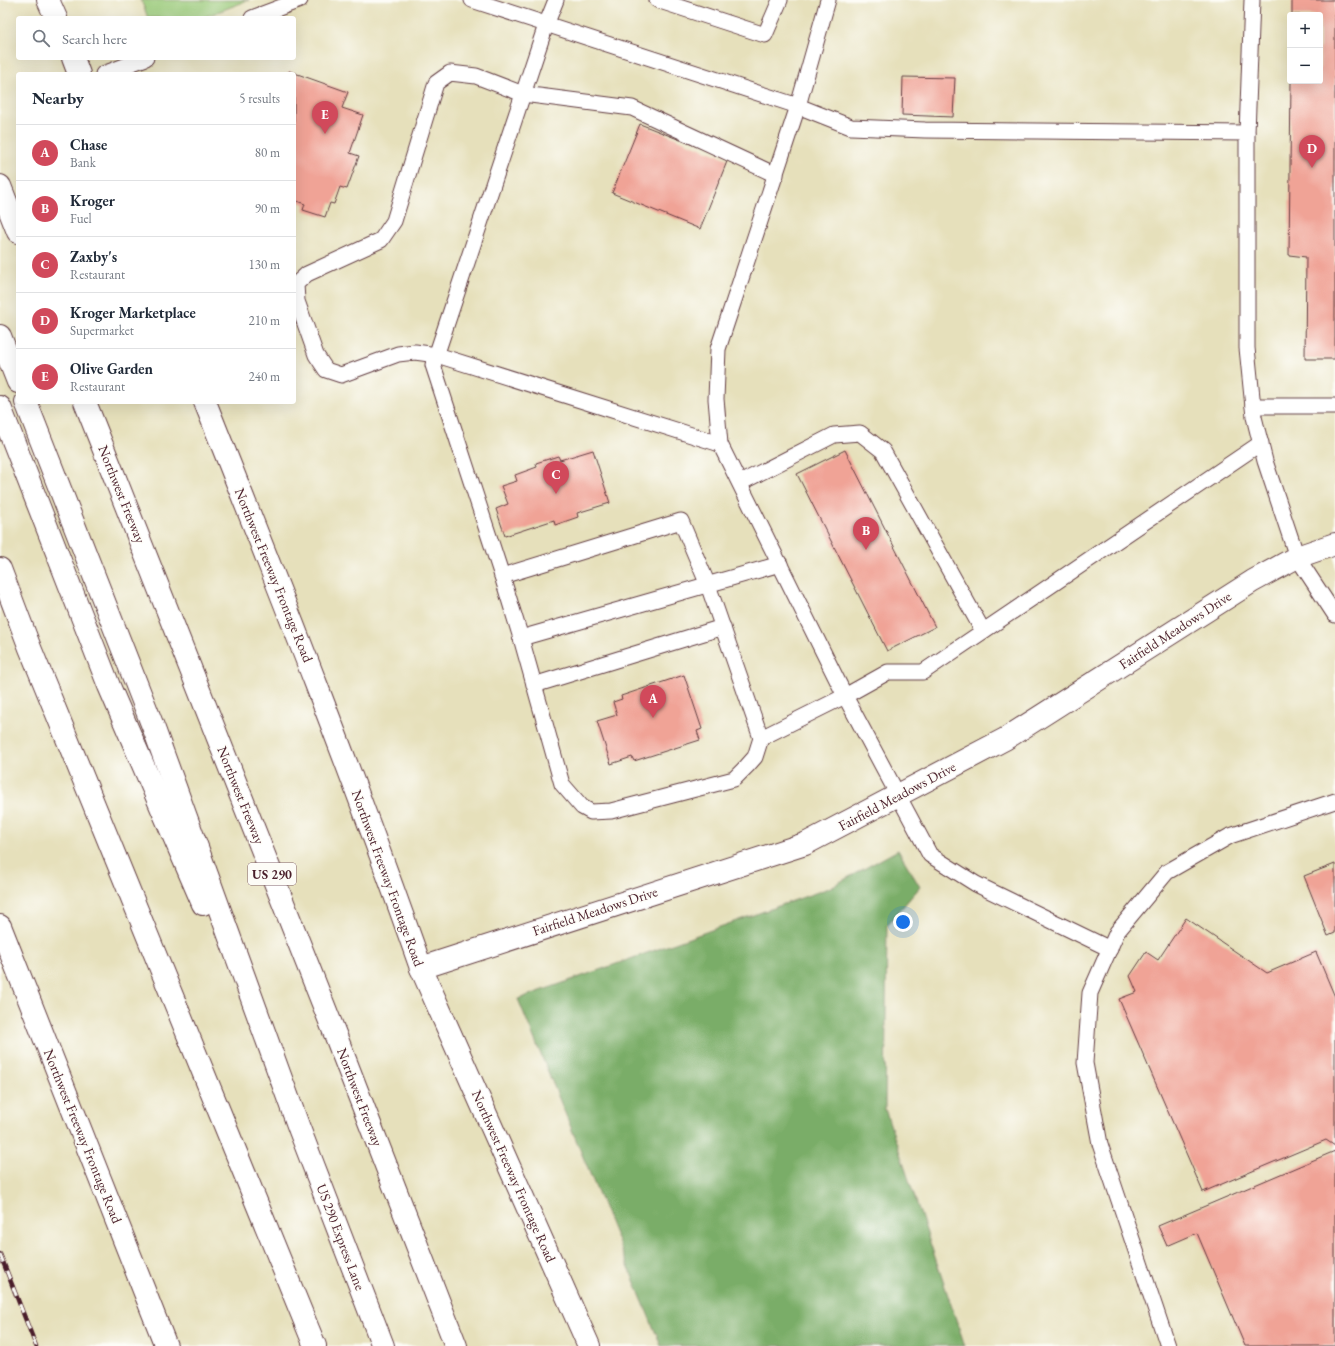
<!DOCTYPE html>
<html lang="en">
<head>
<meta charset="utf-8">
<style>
	body { margin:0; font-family:"EB Garamond",serif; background:#f2f2f3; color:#1f2937 }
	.controls { position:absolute; right:12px; top:12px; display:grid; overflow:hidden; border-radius:4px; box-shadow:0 4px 16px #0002 }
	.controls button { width:36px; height:36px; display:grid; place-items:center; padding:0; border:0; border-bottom:1px solid #e0e1e3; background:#fff; color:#1f2937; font:20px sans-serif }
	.you { position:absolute; left:903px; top:922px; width:14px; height:14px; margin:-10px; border:3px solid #fff; border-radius:50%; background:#1a73e8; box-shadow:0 0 0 6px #1a73e833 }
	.badge { display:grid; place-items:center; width:26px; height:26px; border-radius:50%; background:#d1495b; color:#fff; font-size:13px; font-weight:700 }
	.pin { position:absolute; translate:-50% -33px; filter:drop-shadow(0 1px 2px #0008) }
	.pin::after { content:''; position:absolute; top:21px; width:14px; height:12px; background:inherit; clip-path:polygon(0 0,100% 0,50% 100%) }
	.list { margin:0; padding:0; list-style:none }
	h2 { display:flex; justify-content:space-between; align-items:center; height:52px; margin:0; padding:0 16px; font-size:17px }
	h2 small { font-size:13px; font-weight:400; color:#747a83 }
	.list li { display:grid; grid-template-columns:26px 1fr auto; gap:12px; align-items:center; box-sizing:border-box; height:56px; padding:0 16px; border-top:1px solid #e0e1e3 }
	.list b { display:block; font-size:15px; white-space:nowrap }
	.list p { margin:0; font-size:13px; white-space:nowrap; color:#747a83 }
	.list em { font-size:13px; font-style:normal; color:#747a83 }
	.icon { flex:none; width:22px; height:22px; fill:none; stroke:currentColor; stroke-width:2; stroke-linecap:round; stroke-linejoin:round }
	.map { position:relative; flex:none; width:1335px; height:1346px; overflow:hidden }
	.search { position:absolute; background:#fff; box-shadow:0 4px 16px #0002; left:16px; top:16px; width:280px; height:44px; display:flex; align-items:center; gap:10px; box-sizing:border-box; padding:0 14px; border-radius:4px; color:#747a83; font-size:15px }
	.panel { position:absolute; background:#fff; box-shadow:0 4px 16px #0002; left:16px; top:72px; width:280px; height:332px; border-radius:4px }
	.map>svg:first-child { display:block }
	.green { fill:#99c978; stroke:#727452 }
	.forest { fill:#7aad68; stroke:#62664a }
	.building { fill:#f0a396 }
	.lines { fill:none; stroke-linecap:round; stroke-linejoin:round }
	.service-casing { stroke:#613c41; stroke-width:17 }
	.minor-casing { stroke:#613c41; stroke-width:24 }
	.secondary-casing { stroke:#613c41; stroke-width:24 }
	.motorway-casing { stroke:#613c41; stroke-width:24 }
	.service { stroke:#fff; stroke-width:15 }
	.minor { stroke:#fff; stroke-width:22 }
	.secondary { stroke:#fff; stroke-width:22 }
	.motorway { stroke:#fff; stroke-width:22 }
	.rail-casing { stroke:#4a1f2b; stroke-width:4.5 }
	.rail { stroke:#fdfcf7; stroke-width:3; stroke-dasharray:9; stroke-linecap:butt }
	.labels { text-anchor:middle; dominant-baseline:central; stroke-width:3; stroke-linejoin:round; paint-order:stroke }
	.shield { fill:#fdfcf7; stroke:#806168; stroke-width:1 }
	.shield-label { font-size:13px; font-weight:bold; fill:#4a1f2b }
	.street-label { font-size:14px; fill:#4a1f2b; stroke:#fdfcf7 }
</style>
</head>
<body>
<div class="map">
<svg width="1335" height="1346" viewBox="0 0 1335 1346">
	<rect width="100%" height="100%" fill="#fdfcf7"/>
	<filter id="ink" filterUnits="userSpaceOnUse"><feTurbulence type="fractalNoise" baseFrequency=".025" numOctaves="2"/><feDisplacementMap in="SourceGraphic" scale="8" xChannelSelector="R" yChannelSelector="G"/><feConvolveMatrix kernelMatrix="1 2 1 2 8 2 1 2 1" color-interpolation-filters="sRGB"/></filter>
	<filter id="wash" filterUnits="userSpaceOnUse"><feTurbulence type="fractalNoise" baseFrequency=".012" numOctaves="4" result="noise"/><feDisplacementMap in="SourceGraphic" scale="16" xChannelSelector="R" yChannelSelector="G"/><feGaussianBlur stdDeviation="0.9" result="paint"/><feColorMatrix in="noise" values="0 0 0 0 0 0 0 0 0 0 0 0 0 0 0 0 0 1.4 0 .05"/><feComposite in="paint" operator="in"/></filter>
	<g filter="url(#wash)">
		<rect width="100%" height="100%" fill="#e6e0bb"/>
		<polygon class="green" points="141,0 249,0 202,18 148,18"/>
		<polygon class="forest" points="898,850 920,887 887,925 885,1109 965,1346 661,1346 518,999 829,888"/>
		<g id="blocks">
			<g class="building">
				<polygon points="1292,0 1335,0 1335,359 1305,359 1306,257 1289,255 1291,81 1320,81 1320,15 1292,15"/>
				<polygon points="289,71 348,92 342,108 363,115 350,153 359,156 347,189 340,187 334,204 330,203 325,217 303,210 305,204 294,200 294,74 288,74"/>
				<polygon points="903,77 955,78 953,117 902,115"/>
				<polygon points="640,124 728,159 700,229 612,193"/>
				<polygon points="593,450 610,503 577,513 578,517 555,525 554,520 505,536 496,509 508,504 501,486 517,481 515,475 537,467 536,463 558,456 560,460"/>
				<polygon points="845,450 935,627 887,651 797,474"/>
				<polygon points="684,675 702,729 697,731 700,740 634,761 632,757 611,764 597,721 617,715 613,702 622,699 621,696"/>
				<polygon points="1335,864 1335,933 1328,936 1304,876"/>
				<polygon points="1186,918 1267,973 1316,952 1335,997 1335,1146 1326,1140 1203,1192 1119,999 1137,992 1130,976 1146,952 1158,960"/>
				<polygon points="1335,1151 1335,1346 1245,1346 1197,1233 1167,1246 1158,1226"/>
			</g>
		</g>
	</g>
	<g filter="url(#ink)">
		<use href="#blocks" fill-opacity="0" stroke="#613c41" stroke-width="1"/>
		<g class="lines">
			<defs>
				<g id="service">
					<polyline points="472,0 798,106 851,127 925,130 1247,133"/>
					<polyline points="556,0 546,25 433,365 502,576 521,638 780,564"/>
					<polyline points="657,0 765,35 780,0"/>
					<polyline points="828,0 798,106 718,349 716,399 720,444 845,696 930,855 976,884 1110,949"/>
					<polyline points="1252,0 1247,133 1247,348 1254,417 1265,461 1297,557 1335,615"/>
					<polyline points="252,18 300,0"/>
					<polyline points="103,74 146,58"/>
					<polyline points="1253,406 1335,406"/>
					<polyline points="720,444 437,355 415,352 398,354 341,375 326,370 316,355 297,301 296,284 307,274 381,240 394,221 436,83 450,73 476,76 523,94 632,108 776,175"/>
					<polyline points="740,483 834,435 860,433 883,451 983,631"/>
					<polyline points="502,576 681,521 708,585 761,738 845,696 888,672 923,672 1261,443"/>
					<polyline points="521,638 562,784 582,807 591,812 611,811 734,779 747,766 755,757 761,738"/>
					<polyline points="534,685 723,627"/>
					<polyline points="1168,1346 1100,1144 1085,1063 1090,993 1117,932 1167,872 1230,836 1335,801"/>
				</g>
				<polyline id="minor" points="421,968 805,844 1005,739 1253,581 1297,557 1335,544"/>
				<g id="secondary">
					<polyline points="48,0 56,18"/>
					<polyline points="73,58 79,74"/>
					<path d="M205 402C280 590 354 777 421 968L589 1346"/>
					<polyline points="0,926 166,1346"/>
				</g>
				<g id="motorway">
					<polyline points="0,186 18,232"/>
					<polyline points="0,336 18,382"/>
					<polyline points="26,402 154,729 299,1128 383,1346"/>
					<polyline points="85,402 337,1039 456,1346"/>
					<polyline points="0,407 109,686 203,904"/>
					<polyline points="0,569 30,648 315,1346"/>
				</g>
			</defs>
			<use href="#service" class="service-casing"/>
			<use href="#minor" class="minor-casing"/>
			<use href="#secondary" class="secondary-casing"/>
			<use href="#motorway" class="motorway-casing"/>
			<use href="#service" class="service"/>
			<use href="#minor" class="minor"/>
			<use href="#secondary" class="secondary"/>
			<use href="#motorway" class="motorway"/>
			<defs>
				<polyline id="rail" points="0,1254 36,1346"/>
			</defs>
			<use href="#rail" class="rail-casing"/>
			<use href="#rail" class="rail"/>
		</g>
	</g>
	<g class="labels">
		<rect class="shield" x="248" y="863" width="48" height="22" rx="3"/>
		<g class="shield-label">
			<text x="272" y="874">US 290</text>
		</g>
		<g class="street-label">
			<text transform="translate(122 494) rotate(68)">Northwest Freeway</text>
			<text transform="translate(274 575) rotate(68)">Northwest Freeway Frontage Road</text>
			<text transform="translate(1175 630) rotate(-33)">Fairfield Meadows Drive</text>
			<text transform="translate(241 795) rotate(68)">Northwest Freeway</text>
			<text transform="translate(897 796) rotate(-28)">Fairfield Meadows Drive</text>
			<text transform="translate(388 878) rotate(70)">Northwest Freeway Frontage Road</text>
			<text transform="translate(595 911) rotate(-18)">Fairfield Meadows Drive</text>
			<text transform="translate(360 1097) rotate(69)">Northwest Freeway</text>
			<text transform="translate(83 1136) rotate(68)">Northwest Freeway Frontage Road</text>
			<text transform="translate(514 1176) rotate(66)">Northwest Freeway Frontage Road</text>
			<text transform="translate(341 1237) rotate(69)">US 290 Express Lane</text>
		</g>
	</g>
</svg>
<div class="controls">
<button>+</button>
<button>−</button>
</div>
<div class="you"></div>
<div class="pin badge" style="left:653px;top:718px">A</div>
<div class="pin badge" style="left:866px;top:550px">B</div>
<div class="pin badge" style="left:556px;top:494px">C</div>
<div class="pin badge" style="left:1312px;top:168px">D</div>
<div class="pin badge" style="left:325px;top:134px">E</div>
<div class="search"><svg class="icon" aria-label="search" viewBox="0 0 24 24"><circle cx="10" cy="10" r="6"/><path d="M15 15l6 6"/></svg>Search here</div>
<section class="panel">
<h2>Nearby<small>5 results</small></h2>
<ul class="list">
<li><span class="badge">A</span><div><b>Chase</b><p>Bank</p></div><em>80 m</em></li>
<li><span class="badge">B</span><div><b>Kroger</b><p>Fuel</p></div><em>90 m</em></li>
<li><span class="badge">C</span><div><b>Zaxby's</b><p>Restaurant</p></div><em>130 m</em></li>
<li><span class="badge">D</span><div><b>Kroger Marketplace</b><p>Supermarket</p></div><em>210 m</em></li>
<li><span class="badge">E</span><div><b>Olive Garden</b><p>Restaurant</p></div><em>240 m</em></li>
</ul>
</section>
</div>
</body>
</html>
